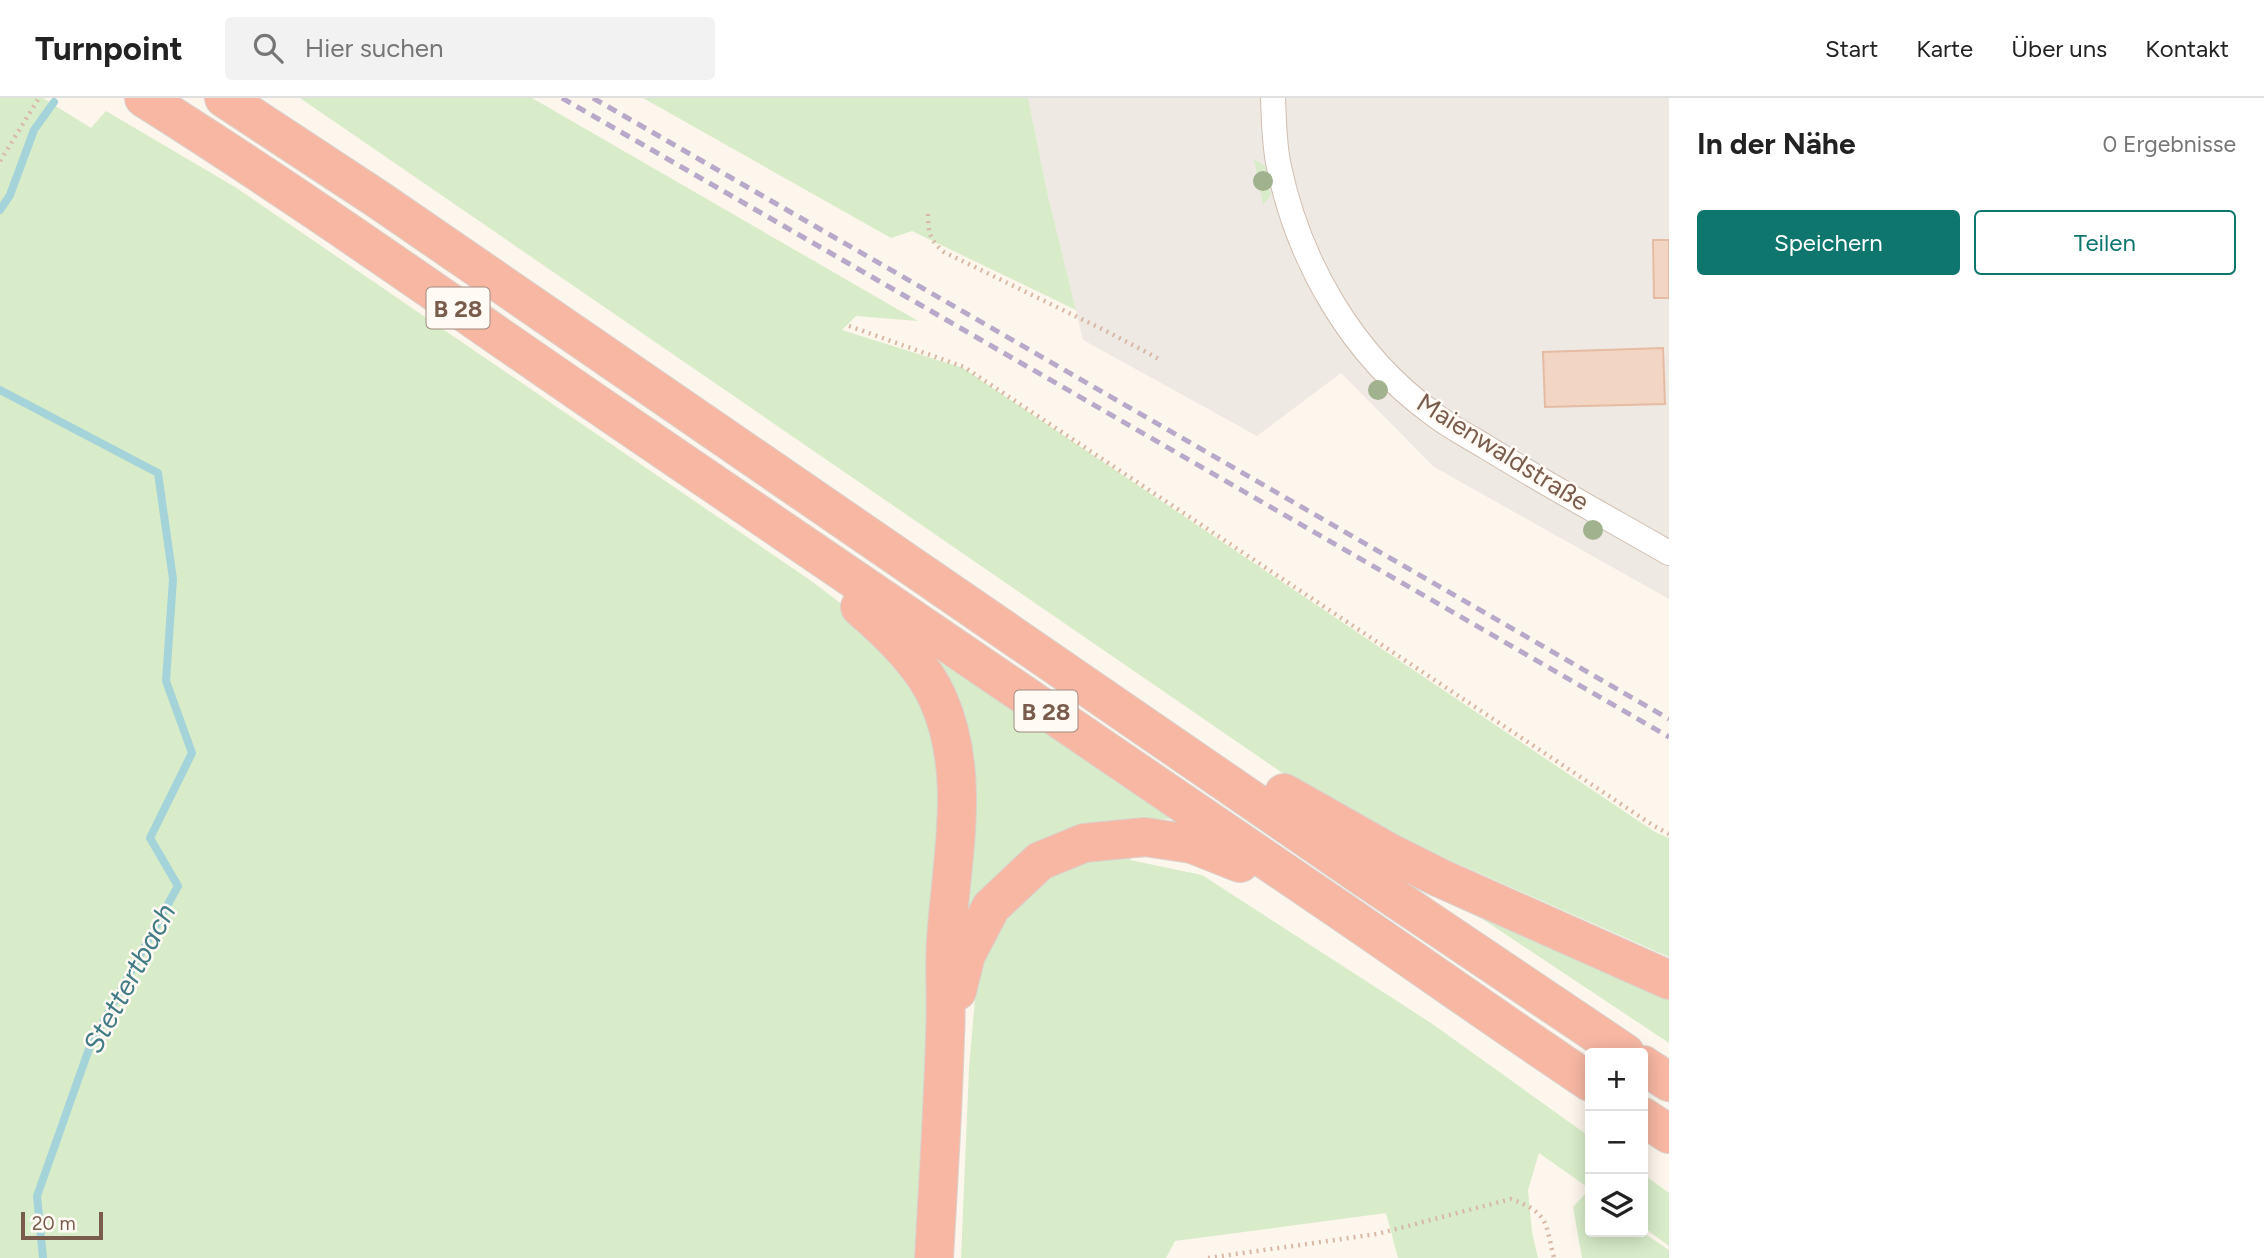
<!DOCTYPE html>
<html lang="de">
<head>
<meta charset="utf-8">
<style>
	body { margin:0; font-family:Figtree,sans-serif; background:#f2f2f2; color:#222 }
	.controls { position:absolute; right:21px; bottom:21px; display:grid; overflow:hidden; border-radius:7px; box-shadow:0 4px 18px #0003 }
	.controls button { width:63px; height:63px; display:grid; place-items:center; padding:0; border:0; border-bottom:2px solid #e0e0e0; background:#fff; color:#222; font:35px sans-serif }
	.scale { position:absolute; left:21px; bottom:18px; width:82px; box-sizing:border-box; padding-left:7px; border:4px solid #7a5c4d; border-top:0; font-size:19px; line-height:24px; white-space:nowrap; color:#7a5c4d; -webkit-text-stroke:5px #fffaf3; paint-order:stroke }
	.list { margin:0; padding:0; list-style:none }
	h2 { display:flex; justify-content:space-between; align-items:center; height:91px; margin:0; padding:0 28px; font-size:30px }
	h2 small { font-size:23px; font-weight:400; color:#767676 }
	.actions { display:flex; gap:14px; padding:21px 28px }
	.actions a { flex:1; padding:16px 0; border:2px solid #0f766e; border-radius:7px; text-align:center; font-size:24px; color:#0f766e }
	.actions .main { background:#0f766e; color:#fff }
	.icon { flex:none; width:38px; height:38px; fill:none; stroke:currentColor; stroke-width:2; stroke-linecap:round; stroke-linejoin:round }
	.map { position:relative; flex:none; width:1669px; height:1160px; overflow:hidden }
	header { display:flex; align-items:center; gap:42px; box-sizing:border-box; height:98px; padding:0 35px; background:#fff; border-bottom:2px solid #e0e0e0 }
	header strong { font-size:33px }
	nav { display:flex; gap:38px; margin-inline-start:auto; font-size:24px }
	.search { width:490px; height:63px; background:#f2f2f2; display:flex; align-items:center; gap:18px; box-sizing:border-box; padding:0 24px; border-radius:7px; color:#767676; font-size:26px }
	main { display:flex }
	aside { flex:1; background:#fff }
	.map>svg:first-child { display:block }
	.industrial { fill:#efe9e4 }
	.green { fill:#d8ecc9 }
	.lines { fill:none; stroke-linecap:round; stroke-linejoin:round }
	.stream { stroke:#a5d3da; stroke-width:8 }
	.building { fill:#f3d5c3; stroke:#e6bba3; stroke-width:2 }
	.street-casing { stroke:#d1beb0; stroke-width:26 }
	.highway-casing { stroke:#dad1cd; stroke-width:40 }
	.path { stroke:#d9b8a5; stroke-width:4.5; stroke-dasharray:2 5; stroke-linecap:butt }
	.street { stroke:#fff; stroke-width:24 }
	.highway { stroke:#f7b7a3; stroke-width:38 }
	.rail { stroke:#b9a8c9; stroke-width:5; stroke-dasharray:10 7; stroke-linecap:butt }
	.tree { fill:#a0b28e }
	.labels { text-anchor:middle; dominant-baseline:central; stroke-width:5; stroke-linejoin:round; paint-order:stroke }
	.shield { fill:#fffaf3; stroke:#a28b7f; stroke-width:2 }
	.shield-label { font-size:24px; font-weight:bold; fill:#7a5c4d }
	.street-label { font-size:26px; fill:#7a5c4d; stroke:#fffaf3 }
	.water-label { font-size:28px; font-style:italic; fill:#437c86; stroke:#fffaf3 }
</style>
</head>
<body>
<header>
<strong>Turnpoint</strong>
<div class="search"><svg class="icon" aria-label="search" viewBox="0 0 24 24"><circle cx="10" cy="10" r="6"/><path d="M15 15l6 6"/></svg>Hier suchen</div>
<nav><a>Start</a><a>Karte</a><a>Über uns</a><a>Kontakt</a></nav>
</header>
<main>
<div class="map">
<svg width="1669" height="1160" viewBox="0 0 1669 1160">
	<rect width="100%" height="100%" fill="#fdf6ec"/>
	<polygon class="industrial" points="1028,0 1669,0 1669,501 1434,369 1341,275 1257,338 1083,242 1048,98"/>
	<g class="green">
		<polygon points="0,0 43,0 91,30 106,13 235,89 810,482 847,510 905,570 941,659 934,843 914,1160 0,1160"/>
		<polygon points="300,0 532,0 918,223 856,218 842,232 963,270 1655,734 1669,740 1669,859 1449,762 1362,721 1281,674"/>
		<polygon points="643,0 1028,0 1048,98 1076,212 912,133 891,140"/>
		<polygon points="1254,61 1265,68 1271,97 1263,107"/>
		<polygon points="929,555 1172,721 1106,724 977,816 963,809"/>
		<polygon points="1134,749 1130,762 1202,777 1431,925 1590,1039 1590,1091 1539,1055 1528,1092 1532,1134 1538,1160 1398,1160 1386,1115 1175,1143 1166,1160 961,1160 969,970 978,865 1004,812 1043,778"/>
		<polygon points="1445,796 1669,889 1669,945"/>
		<polygon points="1643,1076 1669,1095 1669,1148 1643,1129"/>
		<polygon points="1586,1095 1590,1098 1590,1134 1642,1134 1669,1152 1669,1160 1582,1160 1573,1109"/>
	</g>
	<g class="lines">
		<g class="stream">
			<polyline points="0,112 10,97 34,32 54,4"/>
			<polyline points="0,292 158,375 173,481 166,583 192,655 150,740 178,788 90,948 37,1098 43,1160"/>
		</g>
	</g>
	<g class="building">
		<polygon points="1653,142 1669,142 1669,200 1654,200"/>
		<polygon points="1663,250 1665,306 1545,309 1543,254"/>
	</g>
	<g class="lines">
		<defs>
			<path id="street" d="M1273 0C1274 22 1274 47 1279 69 1299 164 1352 257 1432 315 1448 328 1468 338 1486 349 1546 386 1608 420 1669 455"/>
			<g id="highway">
				<path d="M144 0C303 100 455 209 610 315 847 477 1084 639 1322 800 1412 861 1500 924 1590 984"/>
				<polyline points="224,0 379,102 1365,780 1625,955"/>
				<path d="M860 509C888 533 923 566 938 601 972 677 951 763 946 842 944 874 947 906 945 938 943 1012 938 1086 934 1160"/>
				<polyline points="1284,695 1390,755 1440,780 1669,882"/>
				<polyline points="957,893 966,857 991,809 1040,763 1084,745 1145,739 1192,746 1240,765"/>
				<polyline points="1643,967 1669,984"/>
				<polyline points="1643,1019 1669,1036"/>
			</g>
		</defs>
		<use href="#street" class="street-casing"/>
		<use href="#highway" class="highway-casing"/>
		<g class="path">
			<polyline points="0,63 39,0"/>
			<path d="M928 116C928 134 930 143 944 154L1110 235 1159 261"/>
			<polyline points="849,228 964,269 1654,728 1669,736"/>
			<path d="M1208 1160 1377 1136 1511 1101C1549 1115 1545 1124 1554 1160"/>
		</g>
		<use href="#street" class="street"/>
		<use href="#highway" class="highway"/>
		<g class="rail">
			<polyline points="562,0 1669,639"/>
			<polyline points="593,0 1669,621"/>
		</g>
	</g>
	<g class="tree">
		<circle cx="1263" cy="83" r="10"/>
		<circle cx="1378" cy="292" r="10"/>
		<circle cx="1593" cy="432" r="10"/>
	</g>
	<g class="labels">
		<g class="shield">
			<rect x="426.5" y="189.5" width="63" height="41" rx="5"/>
			<rect x="1014.5" y="592.5" width="63" height="41" rx="5"/>
		</g>
		<g class="shield-label">
			<text x="458" y="210">B 28</text>
			<text x="1046" y="613">B 28</text>
		</g>
		<g class="street-label">
			<text transform="translate(1503 354) rotate(32)">Maienwaldstraße</text>
		</g>
		<g class="water-label">
			<text transform="translate(129 880) rotate(-62)">Stettertbach</text>
		</g>
	</g>
</svg>
<div class="controls">
<button>+</button>
<button>−</button>
<button><svg class="icon" aria-label="layers" viewBox="0 0 24 24"><path d="M12 4l9 5-9 5-9-5zM3 14l9 5 9-5"/></svg></button>
</div>
<div class="scale">20 m</div>
</div>
<aside>
<h2>In der Nähe<small>0 Ergebnisse</small></h2>
<ul class="list">
</ul>
<div class="actions"><a class="main">Speichern</a><a>Teilen</a></div>
</aside>
</main>
</body>
</html>
